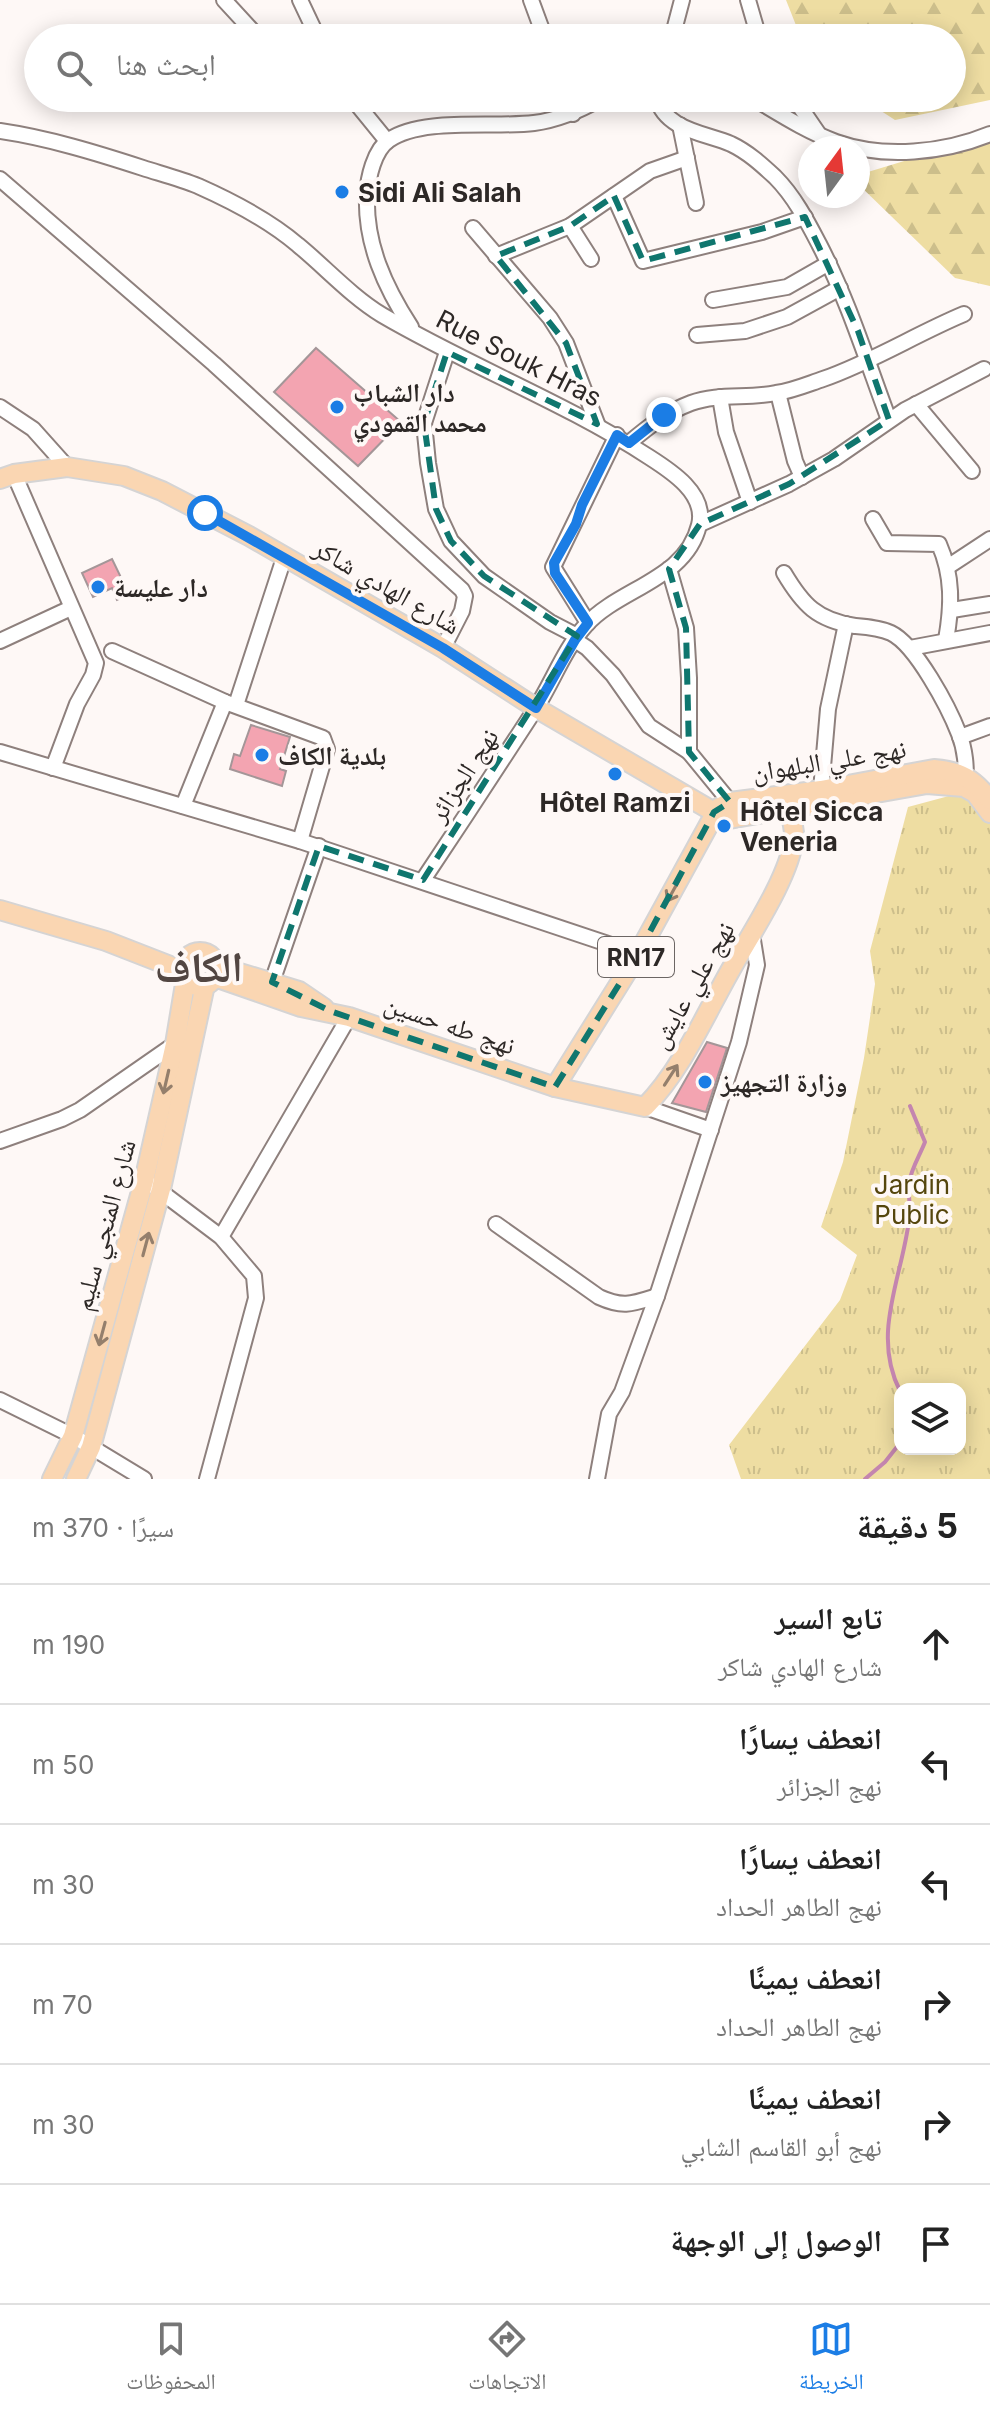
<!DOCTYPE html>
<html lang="ar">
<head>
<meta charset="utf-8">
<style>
	body { margin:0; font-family:Inter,"Noto Naskh Arabic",sans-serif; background:#f2f2f2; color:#222; direction:rtl }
	.controls { position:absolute; right:24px; bottom:24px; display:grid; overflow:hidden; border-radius:16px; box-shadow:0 4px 20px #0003 }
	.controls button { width:72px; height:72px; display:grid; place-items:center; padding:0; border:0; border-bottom:2px solid #e0e0e0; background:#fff; color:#222; font:40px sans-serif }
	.compass { position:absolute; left:798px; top:136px; width:72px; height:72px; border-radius:50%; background:#fff; box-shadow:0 4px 20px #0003; rotate:15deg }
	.stop { position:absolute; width:24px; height:24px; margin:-18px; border:6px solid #1b7de5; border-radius:50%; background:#fff }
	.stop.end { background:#1b7de5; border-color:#fff; box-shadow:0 2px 8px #0008 }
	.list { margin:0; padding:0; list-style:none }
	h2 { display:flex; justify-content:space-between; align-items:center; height:104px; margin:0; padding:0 32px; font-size:34px }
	h2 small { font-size:26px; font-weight:400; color:#767676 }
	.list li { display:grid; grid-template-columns:52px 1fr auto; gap:24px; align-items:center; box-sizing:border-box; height:120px; padding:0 32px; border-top:2px solid #e0e0e0 }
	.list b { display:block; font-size:30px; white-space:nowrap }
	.list p { margin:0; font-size:26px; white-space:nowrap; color:#767676 }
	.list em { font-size:26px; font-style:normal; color:#767676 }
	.icon { flex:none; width:44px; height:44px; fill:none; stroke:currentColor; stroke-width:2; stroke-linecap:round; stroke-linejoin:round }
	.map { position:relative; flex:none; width:990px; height:1479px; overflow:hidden; direction:ltr }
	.search { position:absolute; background:#fff; box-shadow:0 4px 20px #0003; left:24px; right:24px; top:24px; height:88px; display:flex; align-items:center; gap:20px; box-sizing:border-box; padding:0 28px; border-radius:44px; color:#767676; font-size:30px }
	.sheet { height:824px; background:#fff }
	nav { display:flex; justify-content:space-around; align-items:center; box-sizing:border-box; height:112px; border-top:2px solid #e0e0e0; background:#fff; font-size:22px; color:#767676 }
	nav a { display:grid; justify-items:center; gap:4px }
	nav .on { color:#1b7de5 }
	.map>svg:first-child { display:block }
	.forest { fill:url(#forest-firs) }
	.park { fill:url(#park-tufts); fill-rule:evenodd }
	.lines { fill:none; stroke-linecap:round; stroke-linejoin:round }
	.stream { stroke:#c485af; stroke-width:4 }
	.building { fill:#f3a4b1; stroke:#a49698; stroke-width:2 }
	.minor-casing { stroke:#8e807d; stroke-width:18 }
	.major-casing { stroke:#d5d4d4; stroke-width:22 }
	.minor { stroke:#fff; stroke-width:14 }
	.major { stroke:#fad6b2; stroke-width:18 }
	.oneway { stroke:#947f6c }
	.route { stroke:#1b7de5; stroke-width:10 }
	.marked { fill:none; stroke:#0f766e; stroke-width:6; stroke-dasharray:16 10; stroke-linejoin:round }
	.poi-dot { fill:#1b7de5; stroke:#fef8f6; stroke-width:3 }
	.labels { text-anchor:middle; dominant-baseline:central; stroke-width:8; stroke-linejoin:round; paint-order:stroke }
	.shield { fill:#fef8f6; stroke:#6c6664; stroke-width:2 }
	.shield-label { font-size:24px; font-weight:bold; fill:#2d2826 }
	.poi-label { font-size:26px; font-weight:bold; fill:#2d2826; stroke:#fef8f6; text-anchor:start }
	.street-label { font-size:26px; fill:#2d2826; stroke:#fef8f6 }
	.park-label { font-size:26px; fill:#55460d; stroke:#fef8f6 }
	.town-label { font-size:42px; font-weight:bold; fill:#524642; stroke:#fef8f6 }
</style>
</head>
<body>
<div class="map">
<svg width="990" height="1479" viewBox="0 0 990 1479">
	<defs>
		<pattern id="forest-firs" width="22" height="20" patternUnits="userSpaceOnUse" patternTransform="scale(2)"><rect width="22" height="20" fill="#eedda2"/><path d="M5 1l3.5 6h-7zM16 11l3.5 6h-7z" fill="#ccbe8b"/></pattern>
		<pattern id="park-tufts" width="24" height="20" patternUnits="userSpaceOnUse" patternTransform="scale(2)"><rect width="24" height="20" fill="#eedda2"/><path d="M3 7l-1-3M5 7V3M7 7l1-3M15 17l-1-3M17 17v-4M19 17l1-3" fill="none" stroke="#ccbe8b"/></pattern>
	</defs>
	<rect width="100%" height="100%" fill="#fef8f6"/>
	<g class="forest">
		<polygon points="786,0 990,0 990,100 895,120 861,98 952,98 952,38 801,38"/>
		<polygon points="990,135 990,286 955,278 858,184 858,175"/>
	</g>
	<path class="park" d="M960 793 984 811 990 819V1479H741L729 1445 840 1300 857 1255 821 1227 843 1162 864 1058 875 984 870 951 908 807ZM900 1389H960V1449H900Z"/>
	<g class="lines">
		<g class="stream">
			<path d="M900 1391C871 1334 902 1278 909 1220 911 1208 908 1195 909 1183 911 1169 920 1155 925 1142L910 1106"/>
			<polyline points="865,1479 885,1462 900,1443"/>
		</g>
	</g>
	<g class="building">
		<polygon points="316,348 401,422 358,466 274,392"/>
		<polygon points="112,559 129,594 117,600 112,588 93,597 82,573"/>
		<polygon points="251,725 290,737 280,769 286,771 282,786 230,769 234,754 240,756"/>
		<polygon points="707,1042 727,1048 706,1112 672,1103"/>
	</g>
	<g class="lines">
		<defs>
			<g id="minor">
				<polyline points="224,0 259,38"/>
				<polyline points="300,0 318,38"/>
				<polyline points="531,0 545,38"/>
				<polyline points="748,0 759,38"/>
				<polyline points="672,38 682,0"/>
				<polyline points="352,98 387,141"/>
				<polyline points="567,98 573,114"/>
				<path d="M657 98C665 130 705 133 731 144 748 152 762 165 775 177 794 196 807 221 819 244 848 300 867 361 889 420"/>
				<path d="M753 98C780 114 806 131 836 142 884 159 944 153 990 134"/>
				<polyline points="794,98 818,133"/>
				<polyline points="680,125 696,203"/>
				<path d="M0 131C48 138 97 153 143 168 162 174 181 179 198 186 234 202 269 220 298 245 326 268 351 296 382 315 469 366 564 402 649 457 671 471 707 494 699 525 686 580 619 588 586 625 565 648 553 681 536 708 499 765 461 823 423 880"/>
				<polyline points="0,179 214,364 462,590 465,596 462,611 443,648"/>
				<polyline points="614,196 643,261 762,232 805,217"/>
				<polyline points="570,226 591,259"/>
				<polyline points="473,228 550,318 566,343 598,426"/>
				<polyline points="496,256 570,226 650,171 687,158"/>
				<polyline points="713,300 787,287 829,263"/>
				<path d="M411 327C385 287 365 244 367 195 368 178 374 150 389 140 422 117 494 128 534 123 559 120 581 110 602 98"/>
				<polyline points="697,335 745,331 787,317 840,288"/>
				<polyline points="447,352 424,423 428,463 436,509 451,541 484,576 550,622 577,636"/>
				<polyline points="778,393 795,461 802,477"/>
				<polyline points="720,397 726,432 750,502"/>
				<polyline points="916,404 972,471"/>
				<polyline points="0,407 33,429 67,467"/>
				<path d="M629 443C648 427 667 412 691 403 718 393 748 399 776 393 792 391 808 384 823 379 872 362 916 334 964 314"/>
				<polyline points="14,474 96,663 93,675 77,704 53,768"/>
				<path d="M873 519 887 543 939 544C953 576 952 606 946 640"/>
				<polyline points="700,524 789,484 834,459 905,410 984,369"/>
				<polyline points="949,566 990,539"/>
				<polyline points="669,569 686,628 689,678 689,752 730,802"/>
				<path d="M784 573C803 605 817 620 855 626 867 627 880 628 891 633 916 645 949 708 959 734 965 749 967 768 965 783"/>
				<polyline points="952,610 990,604"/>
				<polyline points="588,623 553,567 617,435"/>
				<polyline points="575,640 587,648 613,675 649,726 689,752"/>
				<polyline points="0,641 71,608"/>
				<polyline points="910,648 990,633"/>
				<polyline points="112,651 225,702 323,738 327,749 300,841"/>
				<polyline points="236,705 284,558"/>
				<polyline points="960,737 990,726"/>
				<polyline points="0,752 300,841 638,954"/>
				<polyline points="821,790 828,709 846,624"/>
				<polyline points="183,806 225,702"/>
				<polyline points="272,982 319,846"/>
				<polyline points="645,1107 711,1130"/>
				<polyline points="0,1141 62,1119 80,1110 175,1044"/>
				<polyline points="152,1185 221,1237 254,1276 256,1298 207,1479"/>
				<path d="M496 1224 599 1297C623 1308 632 1304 657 1296"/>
				<polyline points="221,1237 349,1017"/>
				<polyline points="0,1400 73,1436 144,1479"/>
				<polyline points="597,1479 609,1414 622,1392 657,1296 739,1042 757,965 752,934"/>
			</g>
			<g id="major">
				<polyline points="0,479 14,474 67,467 124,476 162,491 249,536 443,648 536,708 714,812 724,820"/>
				<polyline points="712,822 927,784 964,787 975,793 990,813"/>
				<polyline points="0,910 106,941 183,971"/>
				<circle cx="200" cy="969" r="17"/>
				<polyline points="217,966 299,991 324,1008"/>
				<path d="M215 977 301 1007 349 1017 555 1087 645 1107C682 1069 704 1017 730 971 750 935 789 878 794 838 795 824 788 809 786 795"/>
				<path d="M555 1087 638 954 718 808 730 802 821 790 934 769C960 771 974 779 990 800"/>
				<polyline points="52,1479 73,1436 144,1181 175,1044 186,978"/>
				<polyline points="76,1479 91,1447 161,1189 205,985"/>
			</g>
		</defs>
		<use href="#minor" class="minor-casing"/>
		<use href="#major" class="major-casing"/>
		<use href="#minor" class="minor"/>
		<use href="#major" class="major"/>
	</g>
	<defs><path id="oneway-shaft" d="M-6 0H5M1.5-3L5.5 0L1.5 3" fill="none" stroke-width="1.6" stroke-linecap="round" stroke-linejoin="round" transform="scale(2)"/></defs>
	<g class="oneway">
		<use href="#oneway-shaft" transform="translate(673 891) rotate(119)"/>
		<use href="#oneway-shaft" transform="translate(671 1075) rotate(-57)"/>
		<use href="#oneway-shaft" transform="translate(166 1082) rotate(103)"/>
		<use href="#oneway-shaft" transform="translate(146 1244) rotate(-75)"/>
		<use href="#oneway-shaft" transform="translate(102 1334) rotate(105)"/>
	</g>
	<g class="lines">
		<polyline class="route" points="205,513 443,648 536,708 575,640 588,623 555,573 554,563 576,524 582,505 617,435 629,443 664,415"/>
	</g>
	<path class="marked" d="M614 196 643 261 805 217 858 331 889 420 789 484 700 524 669 569 686 628 689 752 730 802 714 812 638 954 555 1087 330 1011 272 982 319 846 423 880 577 636 484 576 451 541 436 509 424 423 447 352 597 424 566 343 496 256 570 226Z"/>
	<g class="poi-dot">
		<circle cx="342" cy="192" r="8"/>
		<circle cx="337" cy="407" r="8"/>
		<circle cx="98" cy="587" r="8"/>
		<circle cx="262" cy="755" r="8"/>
		<circle cx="615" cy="774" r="8"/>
		<circle cx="724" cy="826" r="8"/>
		<circle cx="705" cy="1082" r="8"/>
	</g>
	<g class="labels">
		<rect class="shield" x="598" y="937" width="76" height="40" rx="6"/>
		<g class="shield-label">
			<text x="636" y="957">RN17</text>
		</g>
		<g class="poi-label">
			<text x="358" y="192">Sidi Ali Salah</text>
			<text x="353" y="392">دار الشباب<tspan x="353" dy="30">محمد القمودي</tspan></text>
			<text x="114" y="587">دار عليسة</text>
			<text x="278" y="755">بلدية الكاف</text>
			<text x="615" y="802" text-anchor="middle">Hôtel Ramzi</text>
			<text x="740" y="811">Hôtel Sicca<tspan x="740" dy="30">Veneria</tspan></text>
			<text x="721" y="1082">وزارة التجهيز</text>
		</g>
		<g class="street-label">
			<text transform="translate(519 358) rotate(27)">Rue Souk Hras</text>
			<text transform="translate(387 586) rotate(30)">شارع الهادي شاكر</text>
			<text transform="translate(829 760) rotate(-9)">نهج علي البلهوان</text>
			<text transform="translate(463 775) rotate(-57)">نهج الجزائر</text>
			<text transform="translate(692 985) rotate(-60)">نهج علي عايش</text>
			<text transform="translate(450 1024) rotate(19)">نهج طه حسين</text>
			<text transform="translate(104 1225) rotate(-75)">شارع المنجي سليم</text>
		</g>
		<g class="park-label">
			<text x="912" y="1184">Jardin<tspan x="912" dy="30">Public</tspan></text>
		</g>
		<g class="town-label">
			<text x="199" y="966">الكاف</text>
		</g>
	</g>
</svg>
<div class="controls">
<button><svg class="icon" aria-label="layers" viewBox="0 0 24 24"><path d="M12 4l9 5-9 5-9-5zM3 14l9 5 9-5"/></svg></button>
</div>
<svg class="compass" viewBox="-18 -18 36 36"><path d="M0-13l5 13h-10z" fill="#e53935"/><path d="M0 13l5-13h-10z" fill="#767676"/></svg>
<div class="stop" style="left:205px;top:513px"></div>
<div class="stop end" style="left:664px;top:415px"></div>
<div class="search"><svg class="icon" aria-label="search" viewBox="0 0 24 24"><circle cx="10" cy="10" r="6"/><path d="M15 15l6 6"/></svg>ابحث هنا</div>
</div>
<section class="sheet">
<h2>5 دقيقة<small>سيرًا · 370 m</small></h2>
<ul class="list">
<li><svg class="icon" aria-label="ahead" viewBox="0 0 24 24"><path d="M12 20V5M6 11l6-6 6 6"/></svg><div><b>تابع السير</b><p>شارع الهادي شاكر</p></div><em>190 m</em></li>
<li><svg class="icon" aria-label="left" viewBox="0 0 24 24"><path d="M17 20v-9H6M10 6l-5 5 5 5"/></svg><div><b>انعطف يسارًا</b><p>نهج الجزائر</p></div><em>50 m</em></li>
<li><svg class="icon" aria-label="left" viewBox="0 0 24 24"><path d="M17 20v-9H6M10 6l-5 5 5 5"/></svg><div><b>انعطف يسارًا</b><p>نهج الطاهر الحداد</p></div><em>30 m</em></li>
<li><svg class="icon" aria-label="right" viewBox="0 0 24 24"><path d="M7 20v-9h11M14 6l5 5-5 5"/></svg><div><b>انعطف يمينًا</b><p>نهج الطاهر الحداد</p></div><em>70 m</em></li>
<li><svg class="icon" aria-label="right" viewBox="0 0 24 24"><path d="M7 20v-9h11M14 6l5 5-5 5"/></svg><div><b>انعطف يمينًا</b><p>نهج أبو القاسم الشابي</p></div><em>30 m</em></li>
<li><svg class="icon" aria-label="arrive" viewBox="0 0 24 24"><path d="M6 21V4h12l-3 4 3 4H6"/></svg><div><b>الوصول إلى الوجهة</b></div></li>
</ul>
</section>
<nav>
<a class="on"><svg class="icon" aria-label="map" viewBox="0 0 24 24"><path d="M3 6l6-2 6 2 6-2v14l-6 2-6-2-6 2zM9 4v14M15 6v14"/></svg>الخريطة</a>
<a><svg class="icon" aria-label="directions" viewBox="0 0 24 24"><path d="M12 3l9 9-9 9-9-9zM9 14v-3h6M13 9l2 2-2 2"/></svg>الاتجاهات</a>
<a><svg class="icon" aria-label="saved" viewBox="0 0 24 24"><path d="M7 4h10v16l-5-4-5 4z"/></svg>المحفوظات</a>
</nav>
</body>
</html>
